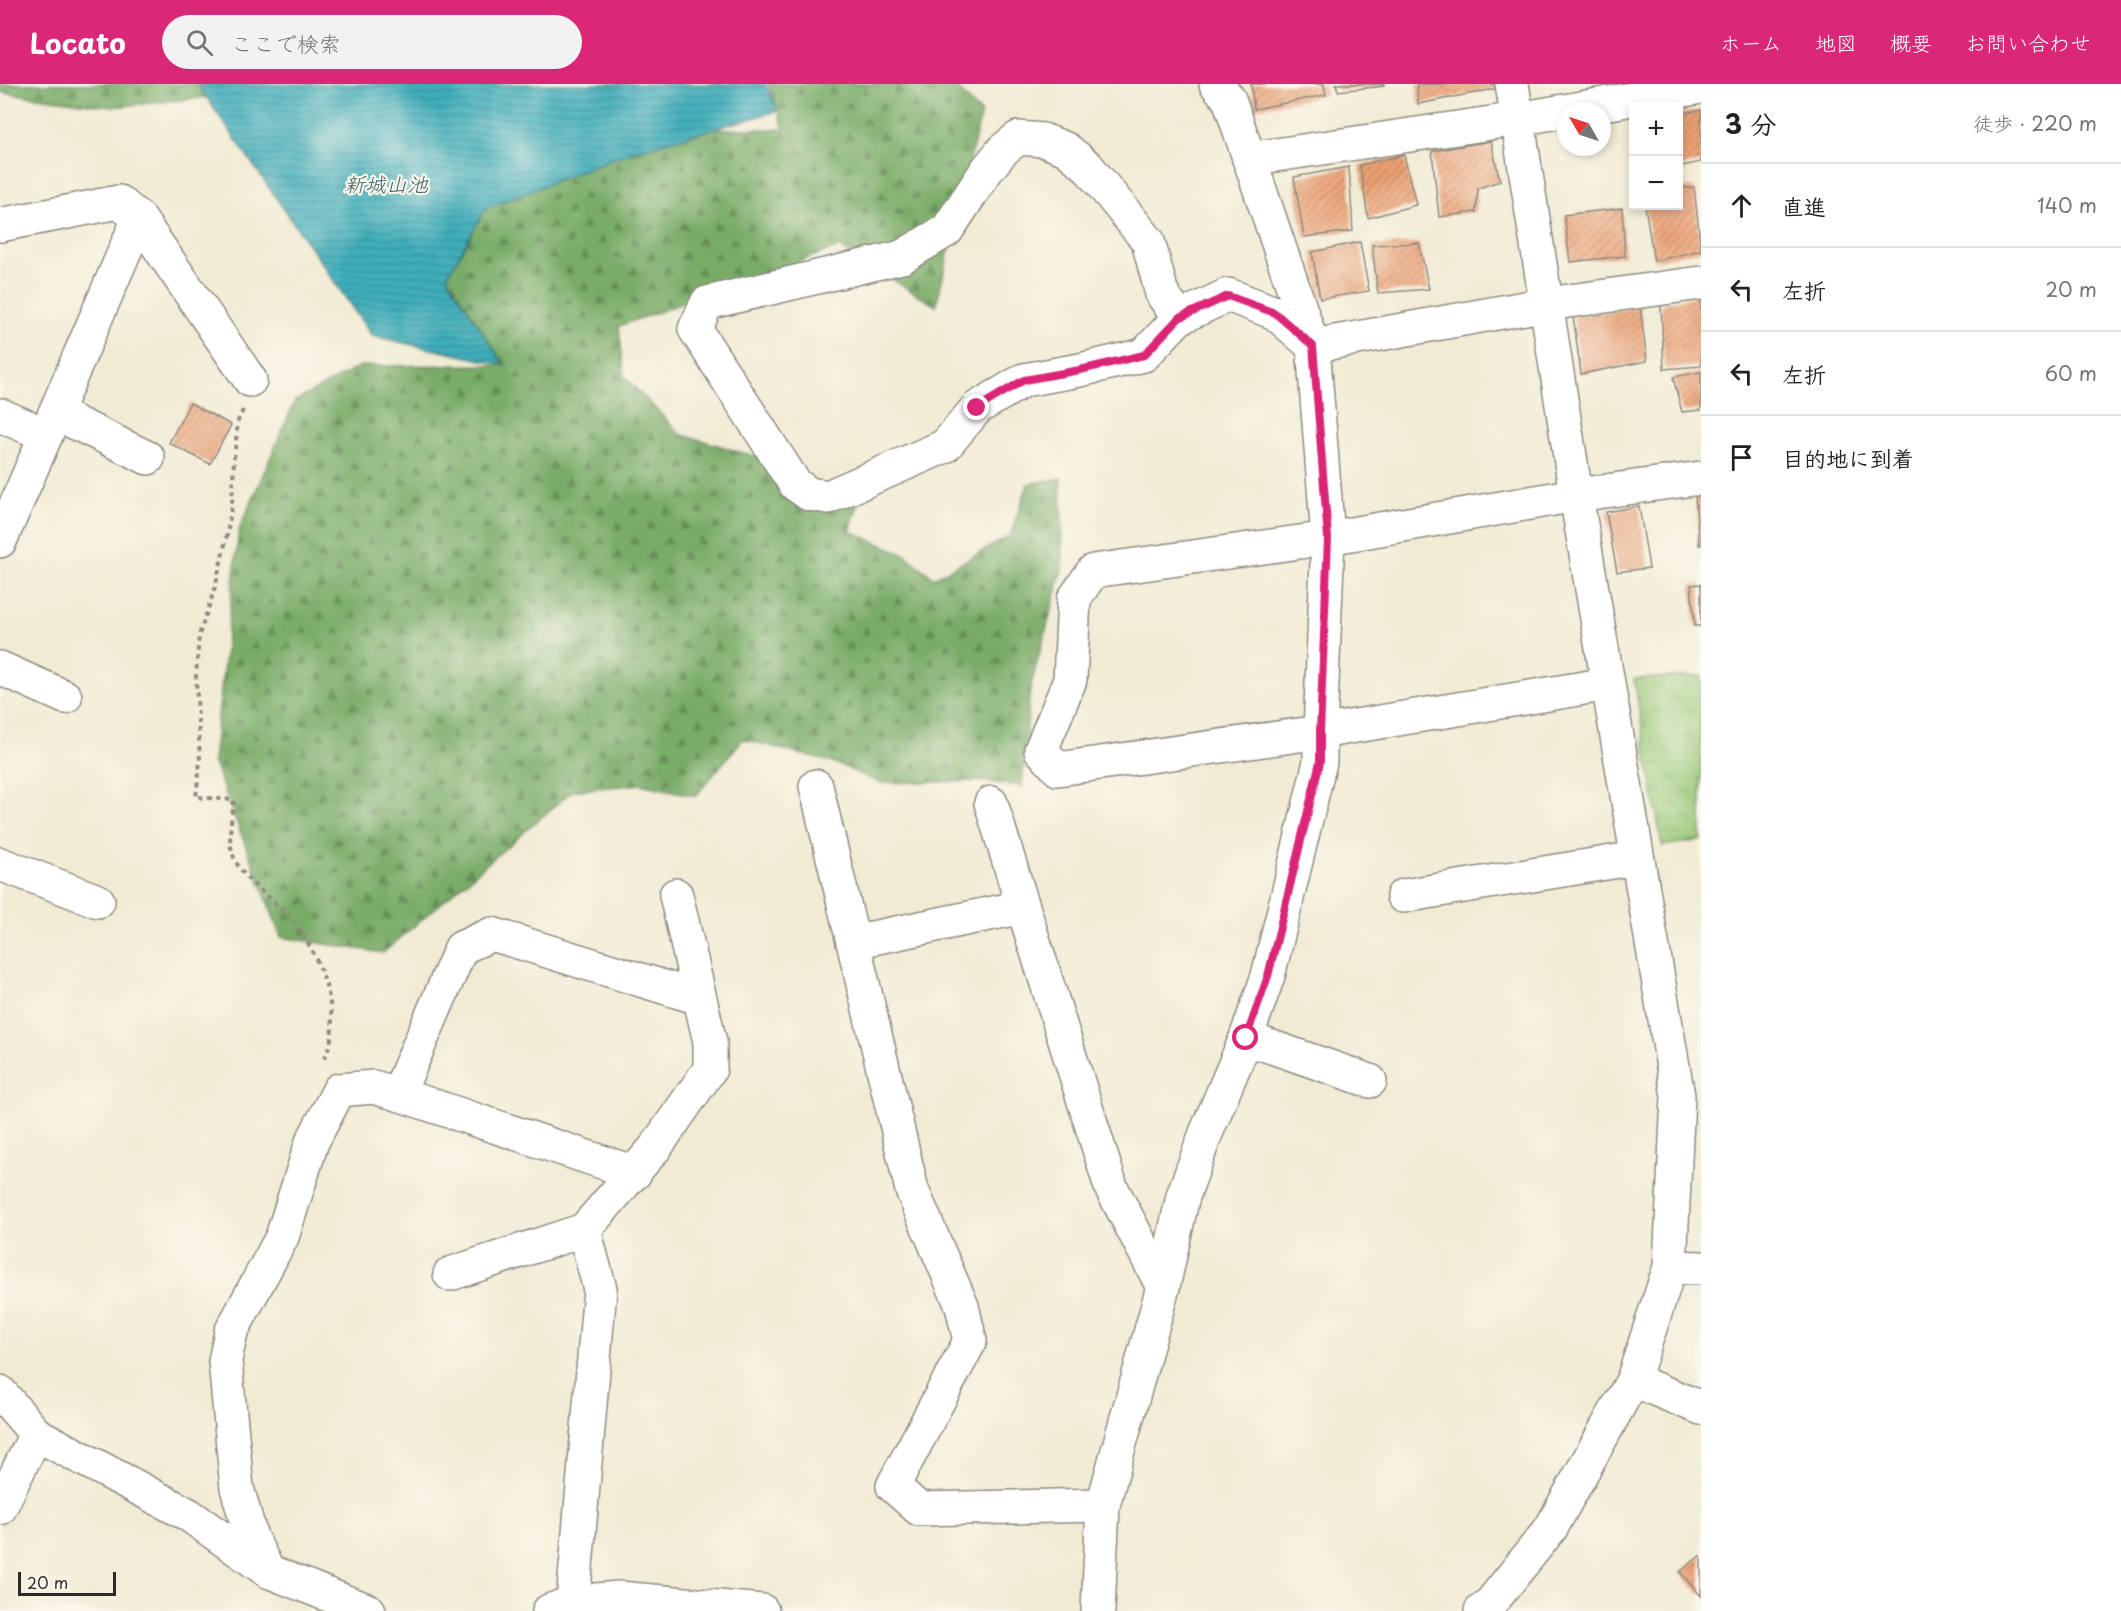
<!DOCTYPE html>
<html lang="ja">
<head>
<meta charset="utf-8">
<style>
	body { margin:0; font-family:"Playpen Sans","Klee One",sans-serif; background:#f2f2f2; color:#202124 }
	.controls { position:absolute; right:18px; top:18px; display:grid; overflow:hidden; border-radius:0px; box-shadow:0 3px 9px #0003 }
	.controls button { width:54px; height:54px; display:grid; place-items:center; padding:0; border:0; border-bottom:2px solid #e0e0e0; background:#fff; color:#202124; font:30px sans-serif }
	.compass { position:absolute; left:1557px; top:18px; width:54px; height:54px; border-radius:50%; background:#fff; box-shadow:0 3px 9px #0003; rotate:309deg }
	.scale { position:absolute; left:18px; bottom:15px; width:98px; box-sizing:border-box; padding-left:6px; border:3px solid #2b2b2b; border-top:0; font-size:16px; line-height:21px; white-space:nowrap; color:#2b2b2b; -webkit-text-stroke:4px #fbf7ec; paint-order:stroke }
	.stop { position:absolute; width:18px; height:18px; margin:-14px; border:4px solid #db2777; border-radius:50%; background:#fff }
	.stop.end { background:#db2777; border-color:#fff; box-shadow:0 2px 6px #0008 }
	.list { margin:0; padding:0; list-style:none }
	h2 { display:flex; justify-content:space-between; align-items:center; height:78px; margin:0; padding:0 24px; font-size:26px }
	h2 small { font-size:20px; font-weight:400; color:#757577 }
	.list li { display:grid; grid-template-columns:39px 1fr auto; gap:18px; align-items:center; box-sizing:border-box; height:84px; padding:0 24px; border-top:2px solid #e0e0e0 }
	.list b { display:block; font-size:22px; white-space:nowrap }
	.list em { font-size:20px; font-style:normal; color:#757577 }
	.icon { flex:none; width:33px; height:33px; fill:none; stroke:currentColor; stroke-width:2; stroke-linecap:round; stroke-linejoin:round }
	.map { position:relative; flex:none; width:1701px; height:1527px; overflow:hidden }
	header { display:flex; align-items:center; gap:36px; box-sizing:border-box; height:84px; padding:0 30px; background:#db2777; color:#fff }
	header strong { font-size:28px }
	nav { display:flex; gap:33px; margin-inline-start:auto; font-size:21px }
	.search { width:420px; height:54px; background:#f2f2f2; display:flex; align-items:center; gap:15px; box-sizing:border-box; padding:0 21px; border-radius:33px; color:#757577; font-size:22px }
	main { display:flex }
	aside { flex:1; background:#fff }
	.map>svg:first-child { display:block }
	.forest { fill:url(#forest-firs); stroke:#526c49; stroke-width:1.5 }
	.park { fill:url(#park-crowns); stroke:#617950; stroke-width:1.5 }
	.water { fill:url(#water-rules); stroke:#356c73; stroke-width:1.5 }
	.building { fill:url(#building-hatch) }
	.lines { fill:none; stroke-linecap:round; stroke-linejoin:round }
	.minor-casing { stroke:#8e8b80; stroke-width:36 }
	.path { stroke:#8e8b80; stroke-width:4; stroke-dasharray:4.5 4.5; stroke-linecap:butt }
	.minor { stroke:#fff; stroke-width:33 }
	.route { stroke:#db2777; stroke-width:8 }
	.labels { text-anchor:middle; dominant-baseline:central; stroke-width:4.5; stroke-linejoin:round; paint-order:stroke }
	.water-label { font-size:21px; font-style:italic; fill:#335f65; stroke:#fbf7ec }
</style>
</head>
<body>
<header>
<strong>Locato</strong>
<div class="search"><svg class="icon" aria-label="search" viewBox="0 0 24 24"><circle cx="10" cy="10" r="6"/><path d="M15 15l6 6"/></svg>ここで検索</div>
<nav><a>ホーム</a><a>地図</a><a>概要</a><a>お問い合わせ</a></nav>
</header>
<main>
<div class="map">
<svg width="1701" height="1527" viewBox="0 0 1701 1527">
	<defs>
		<pattern id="forest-firs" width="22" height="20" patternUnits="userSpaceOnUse" patternTransform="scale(1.5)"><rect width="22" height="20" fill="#79ac67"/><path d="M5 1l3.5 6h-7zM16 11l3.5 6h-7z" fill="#638c55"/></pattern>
		<pattern id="park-crowns" width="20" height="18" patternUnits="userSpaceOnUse" patternTransform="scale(1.5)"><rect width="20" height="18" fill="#97c776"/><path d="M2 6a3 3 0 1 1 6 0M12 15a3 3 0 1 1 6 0" fill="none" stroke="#7ba261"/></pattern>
		<pattern id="water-rules" width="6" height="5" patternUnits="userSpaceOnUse" patternTransform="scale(1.5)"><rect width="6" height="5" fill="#3faebb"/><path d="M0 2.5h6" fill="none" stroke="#358e98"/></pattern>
		<pattern id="building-hatch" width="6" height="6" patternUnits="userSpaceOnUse" patternTransform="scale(1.5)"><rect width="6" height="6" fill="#eca073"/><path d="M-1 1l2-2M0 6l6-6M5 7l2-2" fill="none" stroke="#bf835f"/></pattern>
	</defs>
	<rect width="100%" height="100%" fill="#fbf7ec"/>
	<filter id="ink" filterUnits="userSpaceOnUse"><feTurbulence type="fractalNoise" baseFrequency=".0167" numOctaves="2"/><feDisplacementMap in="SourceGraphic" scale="12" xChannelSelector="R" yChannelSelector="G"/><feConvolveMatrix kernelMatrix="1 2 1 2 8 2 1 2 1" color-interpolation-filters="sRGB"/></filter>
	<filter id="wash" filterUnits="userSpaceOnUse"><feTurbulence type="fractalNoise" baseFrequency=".008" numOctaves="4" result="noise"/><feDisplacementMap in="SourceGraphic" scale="24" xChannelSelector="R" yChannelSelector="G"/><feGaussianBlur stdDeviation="1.35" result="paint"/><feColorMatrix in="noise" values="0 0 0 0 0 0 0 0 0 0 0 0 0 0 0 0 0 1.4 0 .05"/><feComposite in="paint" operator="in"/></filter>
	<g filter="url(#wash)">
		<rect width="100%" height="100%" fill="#f1ebd4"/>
		<g class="forest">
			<polygon points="0,0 225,0 218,12 112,23 0,8"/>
			<polygon points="769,0 953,0 981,29 936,222 839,163 619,242 624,292 680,350 767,376 858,421 850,447 904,470 934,494 1010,452 1028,400 1061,394 1063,483 1030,605 1022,702 981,697 880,699 835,679 743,655 696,712 640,700 572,707 383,869 281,853 213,677 239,446 295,317 360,282 504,281 447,193 486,124 629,68 712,45 784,45"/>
		</g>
		<polygon class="park" points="1701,592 1701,756 1662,762 1634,595"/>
		<polygon class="water" points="202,0 766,0 778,27 630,68 486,124 447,193 504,281 372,252 199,3"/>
		<g id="blocks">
			<g class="building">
				<polygon points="1251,0 1324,0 1326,11 1254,25"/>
				<polygon points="1336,0 1384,0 1384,2 1338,7"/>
				<polygon points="1417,0 1494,0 1495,5 1418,20"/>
				<polygon points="1701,26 1701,78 1678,83 1678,30"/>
				<polygon points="1491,57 1500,97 1478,104 1476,128 1439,133 1432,67"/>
				<polygon points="1404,71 1416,121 1368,134 1360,81"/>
				<polygon points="1349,83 1353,147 1304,153 1294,93"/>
				<polygon points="1694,103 1701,166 1654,177 1645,122 1678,122 1678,105"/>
				<polygon points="1622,124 1625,172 1570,178 1564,131"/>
				<polygon points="1360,158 1369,207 1320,215 1312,168"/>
				<polygon points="1419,159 1429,205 1378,209 1372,161"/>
				<polygon points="1701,210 1701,282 1664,285 1661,220"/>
				<polygon points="1640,223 1647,277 1581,290 1573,232"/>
				<polygon points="1701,288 1701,326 1682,328 1673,293"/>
				<polygon points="190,319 231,341 210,380 169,359"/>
				<polygon points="1701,410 1701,461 1699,461 1695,411"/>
				<polygon points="1639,422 1649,484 1617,488 1606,428"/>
				<polygon points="1701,500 1701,542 1695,542 1691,501"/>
				<polygon points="1701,1471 1701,1512 1680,1488"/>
			</g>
		</g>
	</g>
	<g filter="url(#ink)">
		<use href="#blocks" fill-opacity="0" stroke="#8e8b80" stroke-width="1.5"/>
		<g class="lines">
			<defs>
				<g id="minor">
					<polyline points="1249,75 1518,35 1701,3"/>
					<polyline points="0,141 119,118 139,134 250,296"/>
					<polyline points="1179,234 1144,271 1080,286 1024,296 977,324 945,362 828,413 809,410 795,400 695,245 707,219 902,173 947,146 986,87 1003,66 1018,54 1043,56 1066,65 1087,82 1148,157 1162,210 1179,234 1228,211 1275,229 1313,262 1547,220 1701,199"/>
					<polyline points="55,329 139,134"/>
					<polyline points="0,331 46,351 55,329 148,374"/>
					<polyline points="0,457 46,351"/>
					<polyline points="0,584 65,613"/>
					<polyline points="1608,600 1320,648 1058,685 1041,666 1070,596 1074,515 1093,487 1328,454 1576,411 1701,394"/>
					<polyline points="816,702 912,1106 962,1222 970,1257 893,1402 919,1425 1103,1421"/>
					<polyline points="991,719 1023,823"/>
					<polyline points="0,780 98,817"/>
					<polyline points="1403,812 1637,774"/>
					<polyline points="853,858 1023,823 1111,1103 1163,1203"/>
					<polyline points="1246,954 1370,997"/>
					<polyline points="398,1010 461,864 492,850 699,914"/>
					<polyline points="1670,1183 1701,1184"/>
					<polyline points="450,1190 584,1146"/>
					<polyline points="1633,1296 1701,1324"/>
					<polyline points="0,1308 36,1350 189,1431 268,1487 369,1527"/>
					<polyline points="0,1424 36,1350"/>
					<polyline points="268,1487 251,1453 237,1404 225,1277 231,1248 282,1153 312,1058 339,1006 373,1003 398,1010 635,1089"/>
					<polyline points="573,1518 600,1205 584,1146 655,1064 710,985 710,958 676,811"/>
					<polyline points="549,1527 573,1518 619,1514 762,1527"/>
					<polyline points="1098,1527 1103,1421 1163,1203 1183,1112 1206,1049 1246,954 1268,892 1320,678 1320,648 1328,454 1313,262 1229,15 1216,0"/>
					<polyline points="1481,1527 1490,1520 1551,1444 1633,1296 1670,1183 1678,1012 1576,411 1512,0"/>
				</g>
			</defs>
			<use href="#minor" class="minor-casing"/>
			<path class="path" d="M243 326 238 337 234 375 232 419 227 451 215 504 199 551 196 593 200 677 196 713 234 716C232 734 227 753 233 771 241 794 265 809 282 825 313 855 337 912 331 955 329 963 326 970 324 977"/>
			<use href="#minor" class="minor"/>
		</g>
	</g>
	<g class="lines" filter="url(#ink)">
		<polyline class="route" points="977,324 1024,296 1080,286 1144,271 1179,234 1228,212 1275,229 1313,262 1328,454 1320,648 1320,678 1268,892 1246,954"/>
	</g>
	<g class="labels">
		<g class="water-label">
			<text x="386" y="99">新城山池</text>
		</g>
	</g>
</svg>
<div class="controls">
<button>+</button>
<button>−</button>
</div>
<svg class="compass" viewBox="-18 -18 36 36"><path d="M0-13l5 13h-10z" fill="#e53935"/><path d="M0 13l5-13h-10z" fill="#757577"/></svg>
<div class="scale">20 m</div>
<div class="stop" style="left:1246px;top:954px"></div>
<div class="stop end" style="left:977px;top:324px"></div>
</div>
<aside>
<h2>3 分<small>徒歩 · 220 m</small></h2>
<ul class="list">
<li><svg class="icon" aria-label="ahead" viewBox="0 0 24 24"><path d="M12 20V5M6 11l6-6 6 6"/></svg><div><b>直進</b></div><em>140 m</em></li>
<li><svg class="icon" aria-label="left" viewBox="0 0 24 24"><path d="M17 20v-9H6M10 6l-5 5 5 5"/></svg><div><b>左折</b></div><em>20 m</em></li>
<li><svg class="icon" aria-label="left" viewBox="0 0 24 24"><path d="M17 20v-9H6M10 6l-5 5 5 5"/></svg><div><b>左折</b></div><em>60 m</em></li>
<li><svg class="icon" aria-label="arrive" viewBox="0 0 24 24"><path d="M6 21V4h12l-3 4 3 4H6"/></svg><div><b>目的地に到着</b></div></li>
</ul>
</aside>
</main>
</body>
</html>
